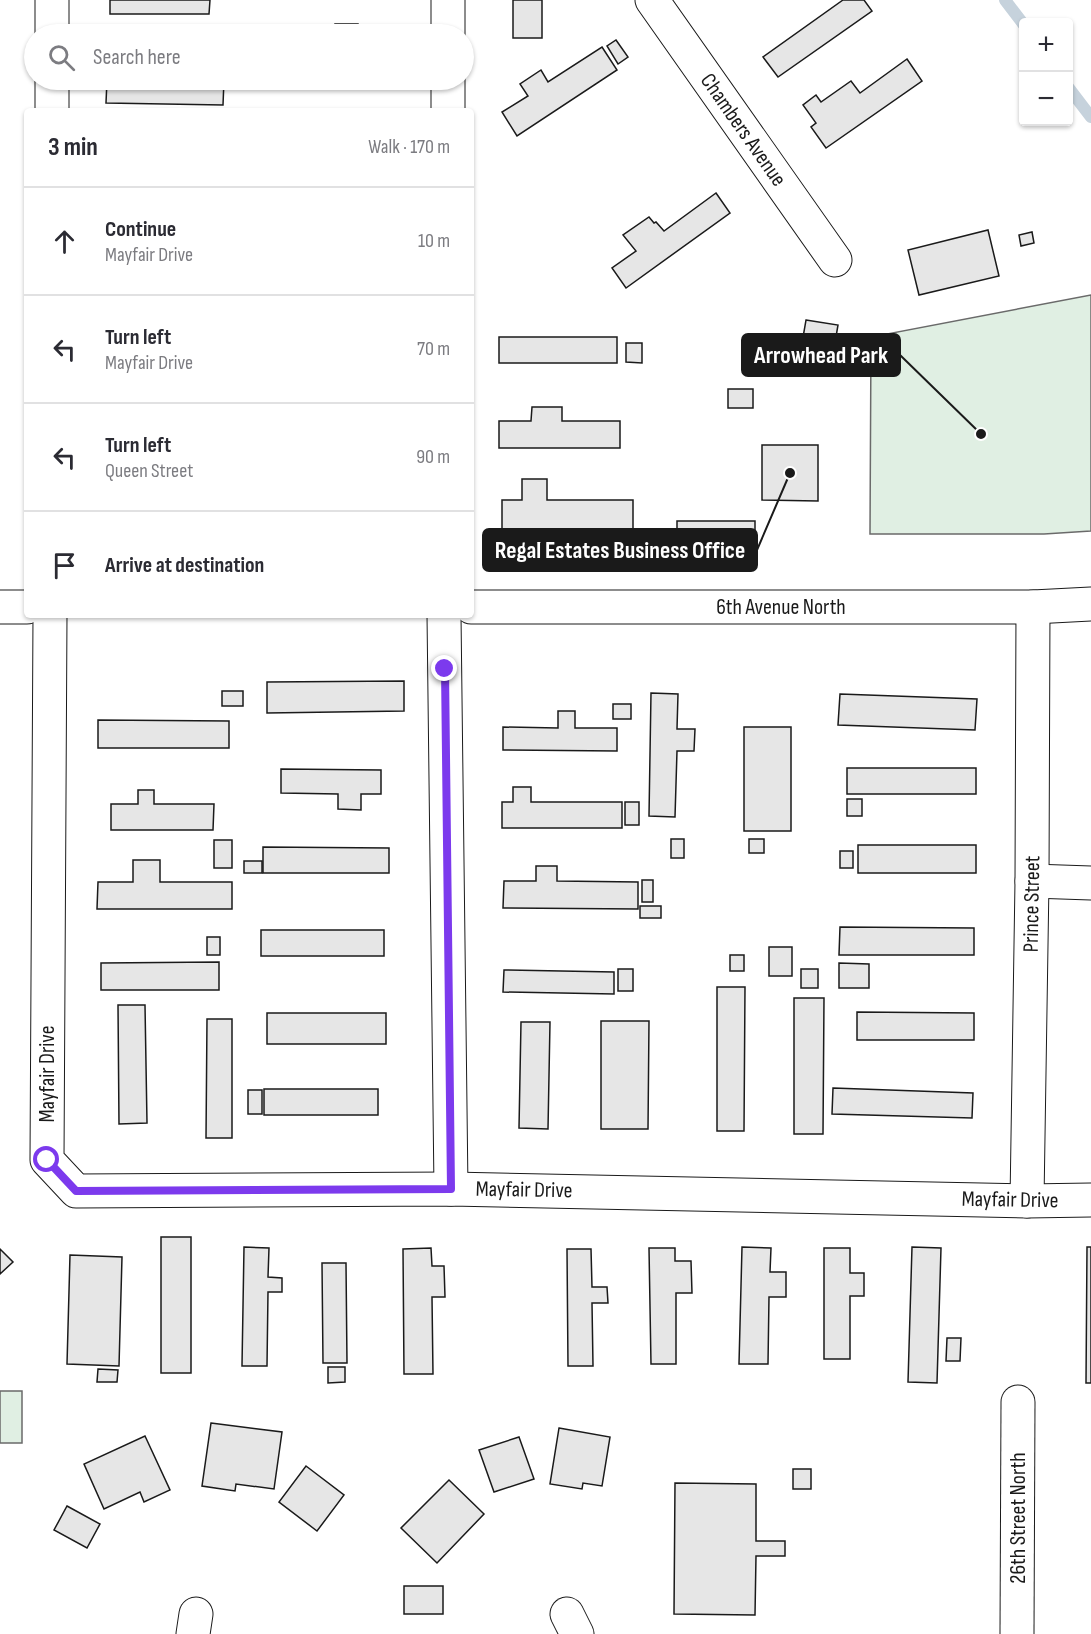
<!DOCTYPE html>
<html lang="en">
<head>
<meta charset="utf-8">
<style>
	body { margin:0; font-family:"Sofia Sans Condensed",sans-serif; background:#f2f2f3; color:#2b2b33 }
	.controls { position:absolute; right:18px; top:18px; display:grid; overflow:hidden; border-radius:6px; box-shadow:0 2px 4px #0004 }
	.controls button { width:54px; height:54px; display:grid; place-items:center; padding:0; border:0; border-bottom:2px solid #e1e1e2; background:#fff; color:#2b2b33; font:30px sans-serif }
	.stop { position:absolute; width:18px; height:18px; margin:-14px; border:4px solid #7c3aed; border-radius:50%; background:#fff }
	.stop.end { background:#7c3aed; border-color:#fff; box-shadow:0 2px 6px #0008 }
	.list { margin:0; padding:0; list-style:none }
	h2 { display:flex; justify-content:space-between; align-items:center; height:78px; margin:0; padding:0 24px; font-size:26px }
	h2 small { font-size:20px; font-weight:400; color:#7c7c81 }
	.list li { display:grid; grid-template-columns:39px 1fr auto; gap:18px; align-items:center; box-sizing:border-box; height:108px; padding:0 24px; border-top:2px solid #e1e1e2 }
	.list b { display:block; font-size:22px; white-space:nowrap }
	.list p { margin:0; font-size:20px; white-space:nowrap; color:#7c7c81 }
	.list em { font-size:20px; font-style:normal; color:#7c7c81 }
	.icon { flex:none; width:33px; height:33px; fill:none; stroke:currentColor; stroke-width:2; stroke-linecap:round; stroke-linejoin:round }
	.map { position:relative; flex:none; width:1091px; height:1634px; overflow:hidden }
	.search { position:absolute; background:#fff; box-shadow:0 2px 4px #0004; left:24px; top:24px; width:450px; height:66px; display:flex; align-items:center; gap:15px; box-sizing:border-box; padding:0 21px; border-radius:33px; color:#7c7c81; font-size:22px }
	.panel { position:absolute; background:#fff; box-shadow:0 2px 4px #0004; left:24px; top:108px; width:450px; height:510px; border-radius:6px }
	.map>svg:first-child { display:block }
	.green { fill:#e0efe3; stroke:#6a6a6a; stroke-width:1.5 }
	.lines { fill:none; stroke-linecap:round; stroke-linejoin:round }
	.stream { stroke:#c6d2dc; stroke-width:12 }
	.building { fill:#e6e6e6; stroke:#1a1a1a; stroke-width:1.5 }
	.minor-casing { stroke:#1a1a1a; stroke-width:35 }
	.minor { stroke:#fff; stroke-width:33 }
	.route { stroke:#7c3aed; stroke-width:8 }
	.labels { text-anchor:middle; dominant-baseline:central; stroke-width:4.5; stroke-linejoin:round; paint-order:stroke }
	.street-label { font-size:22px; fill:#1a1a1a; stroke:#fff }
	.leader { fill:none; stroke:#1a1a1a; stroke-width:2 }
	.callout-dot { fill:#1a1a1a; stroke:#fff; stroke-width:2 }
	.callout { fill:#1a1a1a; stroke:#1a1a1a; stroke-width:2 }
	.callout-label { font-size:24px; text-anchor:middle; font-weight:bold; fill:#fff }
</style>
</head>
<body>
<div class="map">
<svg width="1091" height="1634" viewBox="0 0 1091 1634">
	<rect width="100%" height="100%" fill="#fff"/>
	<g class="green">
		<polygon points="1091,295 1091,531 1044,534 870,534 871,337"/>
		<rect x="0" y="1391" width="22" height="52"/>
	</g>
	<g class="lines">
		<g class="stream">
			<polyline points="1005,0 1024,25"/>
			<polyline points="1068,87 1091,117"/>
		</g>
	</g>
	<g class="building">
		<polygon points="110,0 210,0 209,14 110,14"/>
		<rect x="513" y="0" width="29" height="38"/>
		<polygon points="843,0 864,0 872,11 778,77 763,57"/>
		<rect x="335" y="24" width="23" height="10"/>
		<polygon points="616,40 628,57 618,64 607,46"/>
		<polygon points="602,47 617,70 517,136 502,112 528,96 520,84 541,70 548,82"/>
		<polygon points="907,59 922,81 826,148 811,127 816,123 803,105 816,95 821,102 851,81 860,93"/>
		<polygon points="107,80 224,80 223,105 106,103"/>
		<polygon points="716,193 730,213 626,288 612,268 636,251 623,235 649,217 654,223 656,222 664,231"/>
		<polygon points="988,230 999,276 919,295 908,250"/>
		<polygon points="1032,232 1034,243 1021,246 1019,235"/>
		<polygon points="806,320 838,325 830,372 798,366"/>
		<rect x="499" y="337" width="118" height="26"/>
		<polygon points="626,343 642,343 642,363 626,362"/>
		<rect x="728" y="389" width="25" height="19"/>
		<polygon points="532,407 562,407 562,421 620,421 620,448 499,448 499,421 531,421"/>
		<polygon points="762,445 818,445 818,501 762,500"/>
		<polygon points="522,479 547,479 547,500 633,500 633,529 502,529 502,500 522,500"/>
		<rect x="677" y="521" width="78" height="19"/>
		<polygon points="404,681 404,711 267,713 267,682"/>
		<rect x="222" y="691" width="21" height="15"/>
		<polygon points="651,693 678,694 677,729 695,729 694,751 677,751 675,817 649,816"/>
		<polygon points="840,694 977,699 975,730 838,725"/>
		<rect x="613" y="704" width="18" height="15"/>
		<polygon points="558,711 575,711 575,728 617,728 617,751 503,750 503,727 558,728"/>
		<polygon points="98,720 229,721 229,748 98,748"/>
		<rect x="744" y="727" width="47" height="104"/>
		<rect x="847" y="768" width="129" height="26"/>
		<polygon points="281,769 381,770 381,794 361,794 361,810 338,809 338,794 281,793"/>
		<polygon points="513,787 531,787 531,802 622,802 622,828 502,828 502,802 513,802"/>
		<polygon points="138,790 154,790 154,804 214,804 213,830 111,830 111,804 138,804"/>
		<rect x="847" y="799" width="15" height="17"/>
		<rect x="625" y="802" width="14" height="23"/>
		<rect x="671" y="839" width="13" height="19"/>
		<rect x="749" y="839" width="15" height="14"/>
		<rect x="214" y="840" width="18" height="28"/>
		<rect x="858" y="845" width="118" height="28"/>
		<polygon points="263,847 389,848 389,873 263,873"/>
		<rect x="840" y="851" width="13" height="17"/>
		<polygon points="133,860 160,860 160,882 232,882 232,909 97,909 98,882 133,882"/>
		<rect x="244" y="861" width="18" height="12"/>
		<polygon points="536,866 557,866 557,881 638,882 638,909 503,908 504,881 536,881"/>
		<rect x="642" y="880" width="11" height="22"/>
		<rect x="640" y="906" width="21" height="12"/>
		<polygon points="840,927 974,928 974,955 839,955"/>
		<rect x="261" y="930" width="123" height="26"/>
		<rect x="207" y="937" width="13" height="18"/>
		<rect x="769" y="947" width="23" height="29"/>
		<rect x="730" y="955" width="14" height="16"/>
		<polygon points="219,962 219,990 101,990 101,963"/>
		<polygon points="839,963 869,964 869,988 839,988"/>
		<rect x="618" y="969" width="15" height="22"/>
		<rect x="801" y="969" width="17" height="19"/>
		<polygon points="504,970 614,972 614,994 503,992"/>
		<polygon points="717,987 745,987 744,1131 717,1131"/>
		<polygon points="794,998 824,998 823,1134 794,1134"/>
		<polygon points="118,1005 145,1005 147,1123 119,1124"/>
		<polygon points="857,1012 974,1013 974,1040 857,1040"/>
		<rect x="267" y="1013" width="119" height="31"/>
		<polygon points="207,1019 232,1019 232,1138 206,1138"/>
		<polygon points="601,1021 649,1021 648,1129 601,1129"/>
		<polygon points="521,1022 550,1022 548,1129 519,1128"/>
		<polygon points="833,1088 973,1093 972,1118 832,1114"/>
		<rect x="264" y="1089" width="114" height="26"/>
		<rect x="248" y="1090" width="14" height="24"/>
		<rect x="161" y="1237" width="30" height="136"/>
		<polygon points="244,1247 269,1248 268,1277 282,1278 282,1292 268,1292 267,1366 242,1366"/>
		<polygon points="742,1247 771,1248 770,1272 786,1272 786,1297 769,1297 768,1364 739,1364"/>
		<polygon points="912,1247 941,1248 937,1383 908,1382"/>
		<polygon points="1087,1247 1091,1247 1091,1383 1086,1383"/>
		<polygon points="431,1248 432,1266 444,1266 445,1297 432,1297 433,1374 404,1374 403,1249"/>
		<polygon points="649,1248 675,1248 675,1261 691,1261 692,1293 676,1293 676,1364 651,1364"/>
		<polygon points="824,1248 850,1248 850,1273 864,1273 864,1296 850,1296 850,1359 824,1359"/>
		<polygon points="0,1249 13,1262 0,1274"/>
		<polygon points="567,1249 591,1249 592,1287 607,1287 608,1303 592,1303 593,1366 568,1366"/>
		<polygon points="70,1255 122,1257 119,1366 67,1364"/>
		<polygon points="322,1263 346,1263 347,1363 323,1363"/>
		<polygon points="947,1338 961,1338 960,1361 946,1361"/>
		<polygon points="328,1367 345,1367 345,1382 328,1383"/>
		<polygon points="98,1369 118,1370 117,1382 97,1382"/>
		<polygon points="211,1423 282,1432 274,1489 236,1484 235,1491 202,1486"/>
		<polygon points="559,1428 610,1437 602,1486 583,1483 582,1489 550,1484"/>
		<polygon points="145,1436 170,1490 144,1502 140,1492 104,1509 84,1464"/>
		<polygon points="519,1437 534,1479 494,1492 479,1450"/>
		<polygon points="306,1466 344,1495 317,1531 279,1502"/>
		<rect x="793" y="1469" width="18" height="20"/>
		<polygon points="449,1480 484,1514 437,1563 401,1528"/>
		<polygon points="675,1483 756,1484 756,1541 785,1541 785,1556 756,1556 755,1615 674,1614"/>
		<polygon points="67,1506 100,1524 87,1548 54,1530"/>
		<rect x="404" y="1586" width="39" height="28"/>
	</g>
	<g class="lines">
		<defs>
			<g id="minor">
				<polyline points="652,0 835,260"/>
				<polyline points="52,34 52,0"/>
				<polyline points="448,34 448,0"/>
				<polyline points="52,111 52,80"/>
				<polyline points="448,111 448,80"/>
				<polyline points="0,607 27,607"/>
				<polyline points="471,607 1033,607 1091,604"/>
				<polyline points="50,615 47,1160 76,1191 451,1189 1027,1201 1091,1200"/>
				<polyline points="444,615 451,1189"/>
				<polyline points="1032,881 1091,883"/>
				<polyline points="1027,1201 1032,881 1033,607"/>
				<polyline points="567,1614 577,1634"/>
				<polyline points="193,1634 196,1614"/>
				<polyline points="1017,1634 1018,1402"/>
			</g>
		</defs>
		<use href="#minor" class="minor-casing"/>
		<use href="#minor" class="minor"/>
	</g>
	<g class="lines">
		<polyline class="route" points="47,1160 76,1191 451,1189 445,669"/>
	</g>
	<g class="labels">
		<g class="street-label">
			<text transform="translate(743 130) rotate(55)">Chambers Avenue</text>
			<text x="781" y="607">6th Avenue North</text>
			<text transform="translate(1032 904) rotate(-89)">Prince Street</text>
			<text transform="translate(47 1074) rotate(-90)">Mayfair Drive</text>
			<text transform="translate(524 1190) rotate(1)">Mayfair Drive</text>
			<text transform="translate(1010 1200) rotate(1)">Mayfair Drive</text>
			<text transform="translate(1018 1518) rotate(-90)">26th Street North</text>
		</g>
	</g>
	<path class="leader" d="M981 434L900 355M790 473L757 550"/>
	<g class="callout-dot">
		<circle cx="981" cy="434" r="6"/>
		<circle cx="790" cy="473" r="6"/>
	</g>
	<g class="callout">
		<rect x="742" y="334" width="158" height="42" rx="6"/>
		<rect x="483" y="529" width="274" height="42" rx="6"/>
	</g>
	<g class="callout-label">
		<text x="821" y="363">Arrowhead Park</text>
		<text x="620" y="558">Regal Estates Business Office</text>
	</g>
</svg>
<div class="controls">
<button>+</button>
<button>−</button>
</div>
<div class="stop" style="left:47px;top:1160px"></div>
<div class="stop end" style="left:445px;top:669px"></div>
<div class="search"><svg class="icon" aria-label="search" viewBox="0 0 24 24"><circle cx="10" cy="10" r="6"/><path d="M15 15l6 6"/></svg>Search here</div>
<section class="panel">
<h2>3 min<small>Walk · 170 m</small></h2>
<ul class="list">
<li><svg class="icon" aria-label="ahead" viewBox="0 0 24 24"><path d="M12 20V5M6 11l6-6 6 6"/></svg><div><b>Continue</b><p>Mayfair Drive</p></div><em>10 m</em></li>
<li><svg class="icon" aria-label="left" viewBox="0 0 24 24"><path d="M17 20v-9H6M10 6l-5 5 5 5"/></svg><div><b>Turn left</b><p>Mayfair Drive</p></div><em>70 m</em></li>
<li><svg class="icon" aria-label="left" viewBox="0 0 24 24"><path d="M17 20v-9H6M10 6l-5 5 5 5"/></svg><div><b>Turn left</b><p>Queen Street</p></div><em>90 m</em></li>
<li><svg class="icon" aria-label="arrive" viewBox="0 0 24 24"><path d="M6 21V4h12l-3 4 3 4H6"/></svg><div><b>Arrive at destination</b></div></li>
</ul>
</section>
</div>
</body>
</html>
